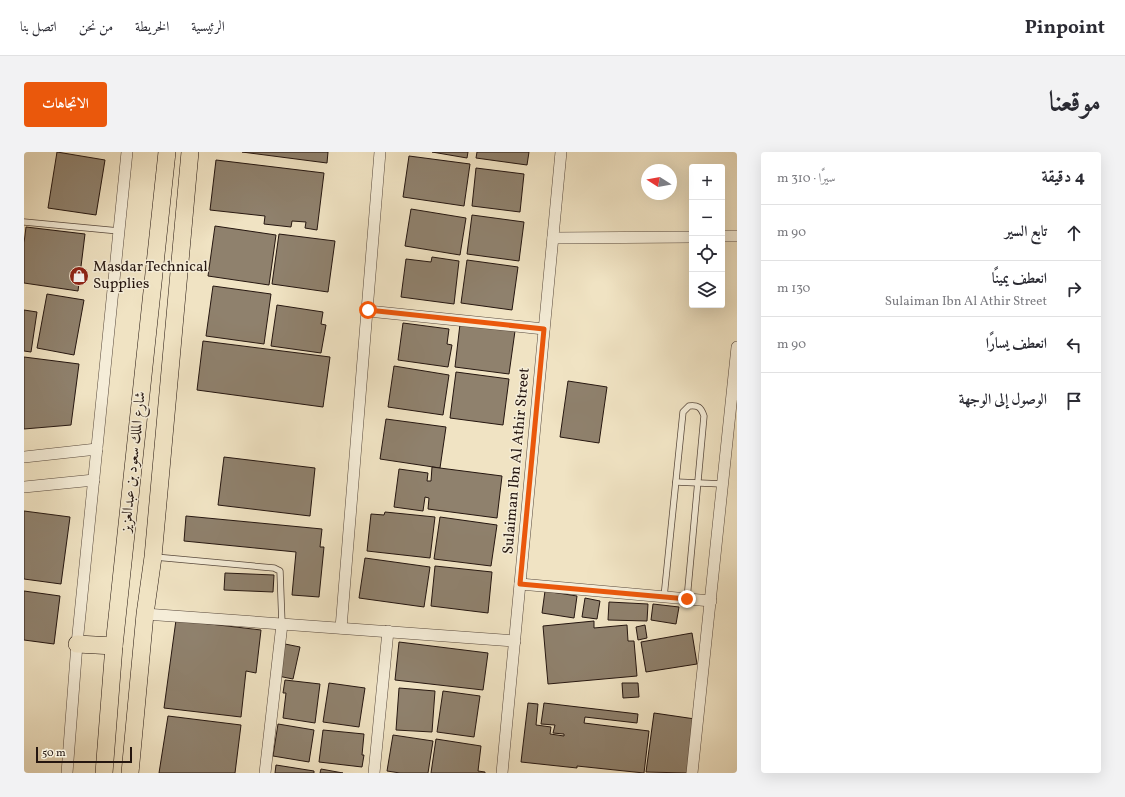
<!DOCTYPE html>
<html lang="ar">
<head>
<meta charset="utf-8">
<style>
	body { margin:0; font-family:Vollkorn,Amiri,serif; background:#f2f2f3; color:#2b2b33; direction:rtl }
	.controls { position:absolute; right:12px; top:12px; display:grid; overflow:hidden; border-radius:4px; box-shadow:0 4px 16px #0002 }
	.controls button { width:36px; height:36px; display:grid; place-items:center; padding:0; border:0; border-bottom:1px solid #e1e1e2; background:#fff; color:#2b2b33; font:20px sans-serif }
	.compass { position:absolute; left:617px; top:12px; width:36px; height:36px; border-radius:50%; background:#fff; box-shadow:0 4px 16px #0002; rotate:281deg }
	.scale { position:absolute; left:12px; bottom:10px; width:96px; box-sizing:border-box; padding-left:4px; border:2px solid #251610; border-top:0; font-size:11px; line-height:14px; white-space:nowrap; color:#251610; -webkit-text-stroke:3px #f5edd8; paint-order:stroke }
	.stop { position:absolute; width:12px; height:12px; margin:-9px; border:3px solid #ea580c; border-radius:50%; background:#fff }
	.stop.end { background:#ea580c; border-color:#fff; box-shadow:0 1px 4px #0008 }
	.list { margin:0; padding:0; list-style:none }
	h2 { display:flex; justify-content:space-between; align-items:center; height:52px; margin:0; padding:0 16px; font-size:17px }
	h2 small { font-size:13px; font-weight:400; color:#7c7c81 }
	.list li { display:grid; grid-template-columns:26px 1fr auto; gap:12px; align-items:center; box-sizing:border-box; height:56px; padding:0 16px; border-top:1px solid #e1e1e2 }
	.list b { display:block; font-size:15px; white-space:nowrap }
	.list p { margin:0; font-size:13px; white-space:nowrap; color:#7c7c81 }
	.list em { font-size:13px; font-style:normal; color:#7c7c81 }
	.icon { flex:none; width:22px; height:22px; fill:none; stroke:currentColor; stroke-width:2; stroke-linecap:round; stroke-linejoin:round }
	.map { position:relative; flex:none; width:713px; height:621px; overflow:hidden; direction:ltr; border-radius:4px }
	header { display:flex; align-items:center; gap:24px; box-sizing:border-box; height:56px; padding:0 20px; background:#fff; border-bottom:1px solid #e1e1e2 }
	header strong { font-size:19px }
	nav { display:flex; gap:22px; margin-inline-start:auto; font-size:14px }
	.intro { display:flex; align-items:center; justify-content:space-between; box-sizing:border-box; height:96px; padding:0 24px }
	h1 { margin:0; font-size:28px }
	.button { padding:10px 18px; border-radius:4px; background:#ea580c; color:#fff; font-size:14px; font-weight:700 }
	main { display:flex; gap:24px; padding:0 24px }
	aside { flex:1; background:#fff; border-radius:4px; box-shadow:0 4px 16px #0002 }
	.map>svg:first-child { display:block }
	.building { fill:#8f816d; stroke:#251610 }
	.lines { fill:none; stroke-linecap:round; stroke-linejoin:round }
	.service-casing { stroke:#58493d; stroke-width:7 }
	.minor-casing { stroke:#58493d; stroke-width:12 }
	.primary-casing { stroke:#251610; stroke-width:18 }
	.service { stroke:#f5edd8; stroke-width:5.5 }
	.minor { stroke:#f5edd8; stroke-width:11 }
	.primary { stroke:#f0e3c3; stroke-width:17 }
	.route { stroke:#ea580c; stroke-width:5 }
	.labels { text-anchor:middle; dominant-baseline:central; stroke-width:3; stroke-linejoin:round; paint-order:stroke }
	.poi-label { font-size:15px; fill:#251610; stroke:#f5edd8; text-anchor:start }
	.street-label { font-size:15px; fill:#251610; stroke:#f5edd8 }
</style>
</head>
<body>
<header>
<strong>Pinpoint</strong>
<nav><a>الرئيسية</a><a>الخريطة</a><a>من نحن</a><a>اتصل بنا</a></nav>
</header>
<div class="intro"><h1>موقعنا</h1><a class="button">الاتجاهات</a></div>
<main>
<aside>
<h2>4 دقيقة<small>سيرًا · 310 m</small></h2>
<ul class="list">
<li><svg class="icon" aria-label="ahead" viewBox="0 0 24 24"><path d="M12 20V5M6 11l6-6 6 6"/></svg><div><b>تابع السير</b></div><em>90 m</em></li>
<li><svg class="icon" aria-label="right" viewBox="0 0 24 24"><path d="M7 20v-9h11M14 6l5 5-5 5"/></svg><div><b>انعطف يمينًا</b><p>Sulaiman Ibn Al Athir Street</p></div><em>130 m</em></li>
<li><svg class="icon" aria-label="left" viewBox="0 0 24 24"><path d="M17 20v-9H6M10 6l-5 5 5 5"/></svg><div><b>انعطف يسارًا</b></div><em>90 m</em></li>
<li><svg class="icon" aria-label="arrive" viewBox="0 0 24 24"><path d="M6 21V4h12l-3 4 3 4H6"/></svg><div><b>الوصول إلى الوجهة</b></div></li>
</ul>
</aside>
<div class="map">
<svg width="713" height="621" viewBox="0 0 713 621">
	<rect width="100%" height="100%" fill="#f0e3c3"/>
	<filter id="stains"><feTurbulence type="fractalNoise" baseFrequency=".005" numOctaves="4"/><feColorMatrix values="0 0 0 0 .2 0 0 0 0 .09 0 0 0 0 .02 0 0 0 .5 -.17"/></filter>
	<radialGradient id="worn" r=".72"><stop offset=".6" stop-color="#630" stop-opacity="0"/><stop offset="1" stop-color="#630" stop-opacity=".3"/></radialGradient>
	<g class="building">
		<polygon points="33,0 81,8 72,63 24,56"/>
		<polygon points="218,0 304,0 303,11"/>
		<polygon points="408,0 444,0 443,6"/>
		<polygon points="453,0 505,0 503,13 452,6"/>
		<polygon points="385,4 446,12 440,54 379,45"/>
		<polygon points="192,8 300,21 293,78 281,76 282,70 268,69 267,75 240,72 241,64 186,58"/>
		<polygon points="452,16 500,22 496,60 448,54"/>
		<polygon points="387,57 442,66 436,103 381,94"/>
		<polygon points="448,63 500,70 495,109 443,102"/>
		<polygon points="191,74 252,83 245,133 184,124"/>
		<polygon points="2,75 61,82 54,139 0,131 0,91"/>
		<polygon points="255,82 311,89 304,140 248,132"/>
		<polygon points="408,105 435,109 430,152 377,145 382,107 407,110"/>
		<polygon points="443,108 494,115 488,158 437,151"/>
		<polygon points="189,134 247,142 240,192 182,184"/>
		<polygon points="23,142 60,148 50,203 13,196"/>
		<polygon points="253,153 299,160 297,172 302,173 297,201 247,194"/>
		<polygon points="0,158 13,160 7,200 0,199"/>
		<polygon points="379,171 425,177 423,192 428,193 424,215 374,208"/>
		<polygon points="436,172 491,179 485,222 431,215"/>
		<polygon points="179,189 306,205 299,255 173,238"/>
		<polygon points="0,205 55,212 47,273 0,277"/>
		<polygon points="370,214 425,223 419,263 364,255"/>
		<polygon points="432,220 485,227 479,273 426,266"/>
		<polygon points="544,229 583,235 575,291 536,285"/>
		<polygon points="362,267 422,275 416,316 356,307"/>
		<polygon points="200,305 291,316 286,364 194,353"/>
		<polygon points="408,315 478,324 473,366 404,357 405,346 401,345 399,359 370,355 375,317 404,321 403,329 407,329"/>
		<polygon points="0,359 46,365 37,432 0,427"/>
		<polygon points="361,360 411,365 406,406 343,399 347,362 360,363"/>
		<polygon points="162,364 298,377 296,395 300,395 295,445 268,443 272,400 160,389"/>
		<polygon points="416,365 473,373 467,414 410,407"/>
		<polygon points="341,406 406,415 400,455 335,446"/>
		<polygon points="411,414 468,420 464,461 407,454"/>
		<polygon points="201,421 250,423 249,440 200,438"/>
		<polygon points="0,439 36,444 30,492 0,488"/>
		<polygon points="521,439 553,444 550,466 518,461"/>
		<polygon points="561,446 576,449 573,467 558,465"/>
		<polygon points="585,450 624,452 623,469 584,468"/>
		<polygon points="629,452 655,455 652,472 627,468"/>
		<polygon points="152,468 237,478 232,521 222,519 217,565 140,556"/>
		<polygon points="570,469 570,476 603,473 604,489 610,489 613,524 524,532 519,474"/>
		<polygon points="621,473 623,486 614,488 612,475"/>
		<polygon points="668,481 673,512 622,520 617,490"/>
		<polygon points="375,490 464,501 459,538 371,528"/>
		<polygon points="261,492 276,495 269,527 254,524"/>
		<polygon points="261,528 296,532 291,571 259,566 262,541 259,541"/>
		<polygon points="305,531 341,536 335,575 299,570"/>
		<polygon points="598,531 614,531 615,545 599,546"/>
		<polygon points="375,536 411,539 408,580 372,578"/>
		<polygon points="419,539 456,544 450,585 413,580"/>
		<polygon points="504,551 514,552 512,573 527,575 526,582 540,584 540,582 529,581 531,573 517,572 520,551 614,562 613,571 561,565 560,571 625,579 620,621 553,614 553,616 497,610"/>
		<polygon points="630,561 671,567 663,621 622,620"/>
		<polygon points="144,564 217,573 211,621 135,621"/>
		<polygon points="254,572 290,578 285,610 249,604"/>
		<polygon points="299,578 340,582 338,603 340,603 338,615 295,610"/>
		<polygon points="369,583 409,589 404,621 376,621 363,619"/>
		<polygon points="412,587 457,594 454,619 461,620 461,621 407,621"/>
		<polygon points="252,613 290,619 290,621 251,621"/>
		<polygon points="297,617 319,621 296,621"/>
	</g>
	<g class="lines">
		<defs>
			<g id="service">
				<polyline points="0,70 95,79"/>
				<polyline points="652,330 699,332"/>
				<polyline points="131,405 250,416 256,419 258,472"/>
				<path d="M640 445 659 260 665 254C674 253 677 255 680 264L663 447"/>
			</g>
			<g id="minor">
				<polyline points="698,84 713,84"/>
				<polyline points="529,86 668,85"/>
				<polyline points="344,159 520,177"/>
				<polyline points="0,305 73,297"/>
				<polyline points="0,335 70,328"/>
				<polyline points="496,432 687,449"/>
				<polyline points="121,462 491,489"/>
				<polyline points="317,476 356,0"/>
				<polyline points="43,621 53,492 103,0"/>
				<polyline points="241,621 258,472"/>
				<polyline points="350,621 364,479"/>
				<polyline points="478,621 537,0"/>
				<polyline points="668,621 713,195"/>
			</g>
			<g id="primary">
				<polyline points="53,492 90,494"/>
				<polyline points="80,621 90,494 143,0"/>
				<polyline points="106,621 121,462 129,405 166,0"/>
			</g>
		</defs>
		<use href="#service" class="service-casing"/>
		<use href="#minor" class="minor-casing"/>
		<use href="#primary" class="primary-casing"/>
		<use href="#service" class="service"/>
		<use href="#minor" class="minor"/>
		<use href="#primary" class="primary"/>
	</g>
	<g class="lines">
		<polyline class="route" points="344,158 520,177 496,432 663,447"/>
	</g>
	<defs>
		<symbol id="shop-disc" viewBox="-11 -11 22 22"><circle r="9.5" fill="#8f2418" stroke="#f5edd8"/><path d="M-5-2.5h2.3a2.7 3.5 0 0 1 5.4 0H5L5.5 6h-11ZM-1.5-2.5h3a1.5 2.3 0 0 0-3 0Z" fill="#fff"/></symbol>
	</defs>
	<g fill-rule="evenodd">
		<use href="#shop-disc" x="44" y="113" width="22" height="22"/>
	</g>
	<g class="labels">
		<g class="poi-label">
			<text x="69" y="115">Masdar Technical<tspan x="69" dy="17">Supplies</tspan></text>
		</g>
		<g class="street-label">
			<text transform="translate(493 309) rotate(-85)">Sulaiman Ibn Al Athir Street</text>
			<text transform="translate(110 310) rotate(-84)">شارع الملك سعود بن عبدالعزيز</text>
		</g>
	</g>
	<rect width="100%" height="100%" filter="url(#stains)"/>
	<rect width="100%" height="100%" fill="url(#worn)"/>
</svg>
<div class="controls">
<button>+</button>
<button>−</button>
<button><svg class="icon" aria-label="locate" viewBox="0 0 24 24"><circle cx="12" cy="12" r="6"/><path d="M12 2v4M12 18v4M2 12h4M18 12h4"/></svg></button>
<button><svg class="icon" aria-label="layers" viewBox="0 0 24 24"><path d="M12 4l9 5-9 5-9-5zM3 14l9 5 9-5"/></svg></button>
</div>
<svg class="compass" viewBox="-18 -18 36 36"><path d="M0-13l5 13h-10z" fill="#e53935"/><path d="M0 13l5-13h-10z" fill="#7c7c81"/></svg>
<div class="scale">50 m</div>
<div class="stop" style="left:344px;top:158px"></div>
<div class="stop end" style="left:663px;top:447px"></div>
</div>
</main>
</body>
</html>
